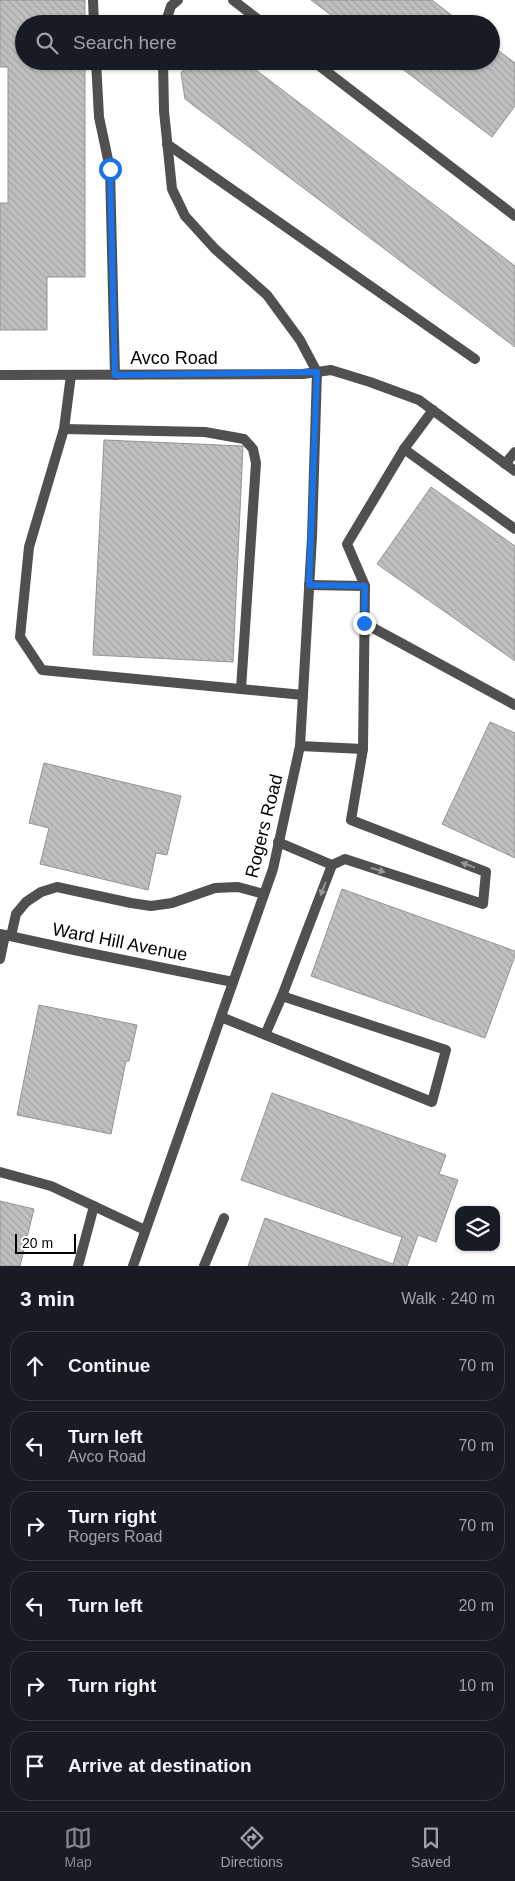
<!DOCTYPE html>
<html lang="en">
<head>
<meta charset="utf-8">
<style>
	body { margin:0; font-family:Arial,sans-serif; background:#20242c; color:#f1f3f6 }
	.controls { position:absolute; right:15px; bottom:15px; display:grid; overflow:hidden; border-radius:10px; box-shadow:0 1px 4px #0004 }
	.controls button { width:45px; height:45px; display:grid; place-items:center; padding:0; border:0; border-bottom:1px solid #363941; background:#171b24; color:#f1f3f6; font:25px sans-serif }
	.scale { position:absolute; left:15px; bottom:12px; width:61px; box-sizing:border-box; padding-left:5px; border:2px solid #000; border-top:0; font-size:14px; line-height:18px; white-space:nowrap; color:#000; -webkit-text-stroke:4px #fff; paint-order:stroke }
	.stop { position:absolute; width:15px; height:15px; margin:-11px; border:4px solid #1a73e8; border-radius:50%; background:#fff }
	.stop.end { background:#1a73e8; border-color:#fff; box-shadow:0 1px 5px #0008 }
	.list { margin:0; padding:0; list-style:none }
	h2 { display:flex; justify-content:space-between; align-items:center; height:65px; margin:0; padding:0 20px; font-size:21px }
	h2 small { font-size:16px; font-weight:400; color:#9ea1a6 }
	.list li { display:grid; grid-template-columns:32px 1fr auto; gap:15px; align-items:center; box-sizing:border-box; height:70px; margin:0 10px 10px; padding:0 10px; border:1px solid #363941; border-radius:20px }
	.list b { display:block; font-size:19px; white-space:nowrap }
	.list p { margin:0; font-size:16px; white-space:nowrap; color:#9ea1a6 }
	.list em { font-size:16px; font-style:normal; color:#9ea1a6 }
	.icon { flex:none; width:28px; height:28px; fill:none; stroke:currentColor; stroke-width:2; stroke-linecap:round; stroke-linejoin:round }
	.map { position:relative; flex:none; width:515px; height:1266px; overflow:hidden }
	.search { position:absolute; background:#171b24; box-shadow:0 1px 4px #0004; left:15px; right:15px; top:15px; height:55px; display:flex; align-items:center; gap:12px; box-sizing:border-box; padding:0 18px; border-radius:28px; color:#9ea1a6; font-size:19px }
	.sheet { height:545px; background:#171b24 }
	nav { display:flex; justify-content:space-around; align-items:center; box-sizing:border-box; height:70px; border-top:1px solid #363941; background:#171b24; font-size:14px; color:#9ea1a6 }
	nav a { display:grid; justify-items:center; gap:2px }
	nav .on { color:#858687 }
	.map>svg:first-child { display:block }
	.building { fill:url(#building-back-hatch); stroke:#949494 }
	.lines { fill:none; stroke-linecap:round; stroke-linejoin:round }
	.lane { stroke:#505050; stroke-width:10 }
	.street { stroke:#505050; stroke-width:10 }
	.oneway { fill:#969696 }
	.route { stroke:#1a73e8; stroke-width:6 }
	.labels { text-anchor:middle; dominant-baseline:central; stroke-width:4; stroke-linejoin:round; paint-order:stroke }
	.street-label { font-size:18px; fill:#000; stroke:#fff }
</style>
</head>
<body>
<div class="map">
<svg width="515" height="1266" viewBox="0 0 515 1266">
	<defs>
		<pattern id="building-back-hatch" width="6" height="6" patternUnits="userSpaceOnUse" patternTransform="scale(1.25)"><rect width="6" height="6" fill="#c0c0c0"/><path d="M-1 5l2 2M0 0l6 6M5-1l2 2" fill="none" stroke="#a3a3a3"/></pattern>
	</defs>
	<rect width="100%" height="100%" fill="#fff"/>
	<g class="building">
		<polygon points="0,0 85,0 85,24 24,24 24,61 85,61 85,277 47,277 47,330 0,330 0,203 8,203 8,67 0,67"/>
		<polygon points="311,0 432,0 463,24 343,24"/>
		<polygon points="491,45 515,63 515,106 492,137 392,61 491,61"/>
		<polygon points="190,61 244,61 515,266 515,347 185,99 181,73"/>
		<polygon points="104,440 243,446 233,662 93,655"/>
		<polygon points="431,487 515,546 515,661 377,564"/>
		<polygon points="490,722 515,733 515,858 442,824"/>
		<polygon points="44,763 181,796 167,855 156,853 148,890 40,864 49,828 29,823"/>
		<polygon points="342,889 515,951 515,956 485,1038 311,976"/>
		<polygon points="39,1005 137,1025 129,1061 126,1061 111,1134 17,1115"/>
		<polygon points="272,1093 446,1155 439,1174 458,1180 436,1242 418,1235 407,1266 248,1266 265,1218 393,1264 402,1237 241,1180"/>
		<polygon points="0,1201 34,1209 20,1266 0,1266"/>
	</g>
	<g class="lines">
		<g class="lane">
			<polyline points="93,0 94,24"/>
			<polyline points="233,0 264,24"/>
			<polyline points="96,61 99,117 110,169 115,375"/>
			<polyline points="313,61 515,216"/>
			<polyline points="167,144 475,359"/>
			<polyline points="71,375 64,429 29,547 20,637 42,670 303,695"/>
			<polyline points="64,429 205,432 244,439 253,449 256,463 241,689"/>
			<polyline points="404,449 515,529"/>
			<polyline points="505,464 515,452"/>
			<polyline points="309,585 365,586 363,749"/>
			<polyline points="365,586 347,544 404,449 433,410"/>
			<polyline points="364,623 515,705"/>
			<polyline points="300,746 363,749 351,820 486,872 483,904 345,859 332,865"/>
			<polyline points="278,842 332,865 282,996"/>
			<polyline points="11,936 16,914 26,902 41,892 57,887 131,903 151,906 172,903 215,888 238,887 264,894"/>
			<polyline points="0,959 5,935"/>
			<polyline points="221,1017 432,1102 446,1050 282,996 265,1035"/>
			<polyline points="0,1172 51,1186 145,1230"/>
			<polyline points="78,1266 94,1206"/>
			<polyline points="204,1266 224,1218"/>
		</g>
		<g class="street">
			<polyline points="165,24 171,6 178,0"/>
			<polyline points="0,375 303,374 331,370 370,382 419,400 515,471"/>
			<polyline points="0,934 74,950 233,982"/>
			<polyline points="133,1266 273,869 300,746 312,537 317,372 300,340 267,295 215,249 185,216 172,189 164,111 163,61"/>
		</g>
	</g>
	<defs><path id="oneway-solid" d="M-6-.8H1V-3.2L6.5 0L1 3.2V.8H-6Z" transform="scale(1.25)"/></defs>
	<g class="oneway">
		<use href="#oneway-solid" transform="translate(468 865) rotate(-159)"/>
		<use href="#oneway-solid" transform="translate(378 870) rotate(18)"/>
		<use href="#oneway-solid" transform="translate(323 889) rotate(111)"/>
	</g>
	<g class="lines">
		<polyline class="route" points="110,169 115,375 317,372 309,585 365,586 364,623"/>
	</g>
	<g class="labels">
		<g class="street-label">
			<text x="174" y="358">Avco Road</text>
			<text transform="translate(264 826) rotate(-76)">Rogers Road</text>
			<text transform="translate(120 942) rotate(11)">Ward Hill Avenue</text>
		</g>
	</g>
</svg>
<div class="controls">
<button><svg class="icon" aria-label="layers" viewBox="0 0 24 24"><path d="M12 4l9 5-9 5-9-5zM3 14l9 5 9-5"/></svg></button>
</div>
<div class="scale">20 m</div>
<div class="stop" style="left:110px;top:169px"></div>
<div class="stop end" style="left:364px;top:623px"></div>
<div class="search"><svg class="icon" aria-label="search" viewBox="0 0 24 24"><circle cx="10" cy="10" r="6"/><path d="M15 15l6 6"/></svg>Search here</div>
</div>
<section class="sheet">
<h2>3 min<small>Walk · 240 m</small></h2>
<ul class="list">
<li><svg class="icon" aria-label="ahead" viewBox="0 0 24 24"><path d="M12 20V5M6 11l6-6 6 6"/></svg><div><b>Continue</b></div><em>70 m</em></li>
<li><svg class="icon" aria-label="left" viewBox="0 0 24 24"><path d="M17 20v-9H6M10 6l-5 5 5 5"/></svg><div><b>Turn left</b><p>Avco Road</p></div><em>70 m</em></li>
<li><svg class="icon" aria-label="right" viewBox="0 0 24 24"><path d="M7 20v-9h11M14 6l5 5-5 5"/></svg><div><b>Turn right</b><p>Rogers Road</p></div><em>70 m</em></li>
<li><svg class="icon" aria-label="left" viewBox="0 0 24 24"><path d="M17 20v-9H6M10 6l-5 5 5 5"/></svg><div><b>Turn left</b></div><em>20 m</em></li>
<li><svg class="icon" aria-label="right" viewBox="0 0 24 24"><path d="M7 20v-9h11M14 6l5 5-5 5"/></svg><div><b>Turn right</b></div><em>10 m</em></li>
<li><svg class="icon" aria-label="arrive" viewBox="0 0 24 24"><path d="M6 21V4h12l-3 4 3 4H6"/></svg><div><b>Arrive at destination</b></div></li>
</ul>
</section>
<nav>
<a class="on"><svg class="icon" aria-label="map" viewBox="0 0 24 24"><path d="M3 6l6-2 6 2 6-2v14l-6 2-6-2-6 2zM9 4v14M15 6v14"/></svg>Map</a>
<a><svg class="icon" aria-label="directions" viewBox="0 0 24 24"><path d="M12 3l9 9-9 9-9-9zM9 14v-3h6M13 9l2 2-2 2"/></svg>Directions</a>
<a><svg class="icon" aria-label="saved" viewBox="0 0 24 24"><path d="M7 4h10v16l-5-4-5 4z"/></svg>Saved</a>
</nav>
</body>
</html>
